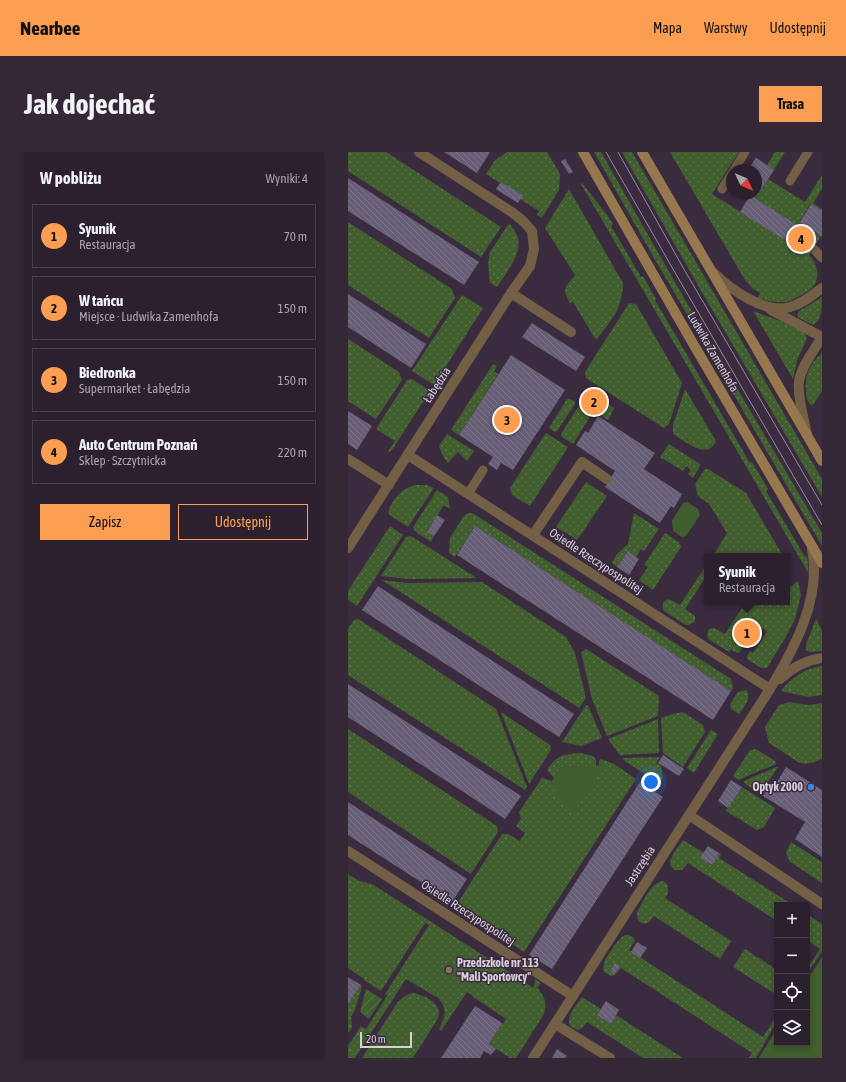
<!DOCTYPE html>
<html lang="pl">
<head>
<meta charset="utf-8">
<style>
	body { margin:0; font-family:"Asap Condensed",sans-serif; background:#342837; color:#f1f3f6 }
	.controls { position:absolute; right:12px; bottom:12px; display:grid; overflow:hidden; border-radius:0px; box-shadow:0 2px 6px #0003 }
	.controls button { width:36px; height:36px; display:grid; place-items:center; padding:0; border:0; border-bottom:1px solid #483e4b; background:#2c202f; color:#f1f3f6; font:20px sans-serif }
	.compass { position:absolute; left:378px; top:12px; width:36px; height:36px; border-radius:50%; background:#2c202f; box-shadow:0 2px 6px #0003; rotate:134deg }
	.scale { position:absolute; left:12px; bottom:10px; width:52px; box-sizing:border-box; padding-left:4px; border:2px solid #d7ceda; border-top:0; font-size:11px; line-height:14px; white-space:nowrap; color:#d7ceda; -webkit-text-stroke:3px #3a2b3f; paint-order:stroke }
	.you { position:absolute; left:303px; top:630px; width:14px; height:14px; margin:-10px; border:3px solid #fff; border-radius:50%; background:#1a73e8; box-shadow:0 0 0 6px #1a73e833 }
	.badge { display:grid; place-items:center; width:26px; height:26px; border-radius:50%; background:#fb9e51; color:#111; font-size:13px; font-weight:700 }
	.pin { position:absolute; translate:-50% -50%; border:2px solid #fff; box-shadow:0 1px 4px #0006 }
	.popup { position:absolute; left:356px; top:401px; width:86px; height:52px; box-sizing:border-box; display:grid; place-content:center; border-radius:0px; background:#2c202f; filter:drop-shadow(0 1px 3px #0005); font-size:13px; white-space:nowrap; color:#a6a3aa }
	.popup b { font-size:15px; color:#f1f3f6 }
	.popup::after { content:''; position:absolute; left:50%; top:100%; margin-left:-8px; border:8px solid transparent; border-top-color:#2c202f }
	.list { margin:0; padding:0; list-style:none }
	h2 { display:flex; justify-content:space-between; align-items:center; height:52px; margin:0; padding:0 16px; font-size:17px }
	h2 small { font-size:13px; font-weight:400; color:#a6a3aa }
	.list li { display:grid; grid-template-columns:26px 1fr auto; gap:12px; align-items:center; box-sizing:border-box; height:64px; margin:0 8px 8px; padding:0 8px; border:1px solid #483e4b; border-radius:0px }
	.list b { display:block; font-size:15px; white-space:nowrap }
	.list p { margin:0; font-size:13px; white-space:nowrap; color:#a6a3aa }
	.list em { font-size:13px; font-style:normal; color:#a6a3aa }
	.actions { display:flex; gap:8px; padding:12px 16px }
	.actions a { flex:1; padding:9px 0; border:1px solid #fb9e51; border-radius:0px; text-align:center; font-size:14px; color:#fb9e51 }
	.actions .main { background:#fb9e51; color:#111 }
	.icon { flex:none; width:22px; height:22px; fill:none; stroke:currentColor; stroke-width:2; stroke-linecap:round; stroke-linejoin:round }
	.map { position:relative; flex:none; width:474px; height:906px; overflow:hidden; border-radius:0px }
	header { display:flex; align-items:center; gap:24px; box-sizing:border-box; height:56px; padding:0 20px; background:#fb9e51; color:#111 }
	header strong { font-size:19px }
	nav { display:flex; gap:22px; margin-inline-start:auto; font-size:14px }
	.intro { display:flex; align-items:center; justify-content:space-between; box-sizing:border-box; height:96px; padding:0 24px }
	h1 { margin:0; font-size:28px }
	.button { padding:10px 18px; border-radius:0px; background:#fb9e51; color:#111; font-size:14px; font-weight:700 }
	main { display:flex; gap:24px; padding:0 24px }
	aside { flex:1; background:#2c202f; border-radius:0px; box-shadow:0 2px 6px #0003 }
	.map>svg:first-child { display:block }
	.grass { fill:url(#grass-dots) }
	.park { fill:#415e2f }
	.garden { fill:url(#garden-furrows) }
	.building { fill:url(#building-back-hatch) }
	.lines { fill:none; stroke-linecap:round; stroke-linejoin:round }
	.service { stroke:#735f45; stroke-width:9 }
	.minor { stroke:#735f45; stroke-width:10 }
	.secondary { stroke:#97774d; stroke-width:10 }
	.tram { stroke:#958999; stroke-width:1 }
	.shop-dot { fill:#3f7fe0; stroke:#3a2b3f; stroke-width:1.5 }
	.education-dot { fill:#8d6e63; stroke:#3a2b3f; stroke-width:1.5 }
	.labels { text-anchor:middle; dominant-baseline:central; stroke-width:3; stroke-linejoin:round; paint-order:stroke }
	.street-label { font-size:12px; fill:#d7ceda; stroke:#3a2b3f }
	.poi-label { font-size:12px; font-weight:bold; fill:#d7ceda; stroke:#3a2b3f; text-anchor:end }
</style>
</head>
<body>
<header>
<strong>Nearbee</strong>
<nav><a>Mapa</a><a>Warstwy</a><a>Udostępnij</a></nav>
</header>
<div class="intro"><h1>Jak dojechać</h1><a class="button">Trasa</a></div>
<main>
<aside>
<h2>W pobliżu<small>Wyniki: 4</small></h2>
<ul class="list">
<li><span class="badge">1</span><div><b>Syunik</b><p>Restauracja</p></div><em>70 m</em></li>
<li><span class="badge">2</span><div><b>W tańcu</b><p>Miejsce · Ludwika Zamenhofa</p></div><em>150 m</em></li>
<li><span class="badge">3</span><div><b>Biedronka</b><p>Supermarket · Łabędzia</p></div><em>150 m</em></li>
<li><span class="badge">4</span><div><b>Auto Centrum Poznań</b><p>Sklep · Szczytnicka</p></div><em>220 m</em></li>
</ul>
<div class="actions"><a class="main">Zapisz</a><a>Udostępnij</a></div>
</aside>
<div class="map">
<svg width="474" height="906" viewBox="0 0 474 906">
	<defs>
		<pattern id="grass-dots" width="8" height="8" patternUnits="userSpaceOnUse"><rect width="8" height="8" fill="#415e2f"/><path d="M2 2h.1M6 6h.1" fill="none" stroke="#5c744d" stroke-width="1.8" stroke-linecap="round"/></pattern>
		<pattern id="garden-furrows" width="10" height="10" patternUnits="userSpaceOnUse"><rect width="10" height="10" fill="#415e2f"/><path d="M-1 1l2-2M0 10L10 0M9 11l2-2" fill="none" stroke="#5c744d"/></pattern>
		<pattern id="building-back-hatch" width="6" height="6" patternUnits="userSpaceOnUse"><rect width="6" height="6" fill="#675f77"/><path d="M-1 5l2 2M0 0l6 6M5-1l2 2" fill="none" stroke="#7c758a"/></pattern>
	</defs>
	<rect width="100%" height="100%" fill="#3a2b3f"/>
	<g class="grass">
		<polygon points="0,0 38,0 153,75 133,105 0,19"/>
		<polygon points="159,0 199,0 212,22 211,38 195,64 193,65 189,63 191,59 172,47 174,43 153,30 152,31 138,22 147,8"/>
		<polygon points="246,0 253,0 332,139 474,381 474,394 306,106"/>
		<polygon points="274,0 284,0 474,327 474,345 355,142"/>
		<path d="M322 0H391L364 42 461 103C469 111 473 125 465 135 462 138 458 140 455 142 449 145 444 149 438 150 428 151 419 149 410 146L412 141 405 137 397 128Z"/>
		<polygon points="427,0 437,0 420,27 457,50 474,23 474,37 465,51 474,57 474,59 462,52 452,69 474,83 471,87 400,42 408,42 408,18 400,18 408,6 419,13"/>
		<polygon points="234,31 259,63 265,72 263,74 293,125 295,124 308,147 307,148 402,311 404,310 420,337 418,339 457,405 459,404 461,422 233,32"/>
		<path d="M221 37 275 131C275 139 273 149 270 156 267 164 254 181 248 188L225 150 222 151C213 136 218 135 227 123L197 76Z"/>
		<polygon points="0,70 104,137 107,146 81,186 0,133"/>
		<path d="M162 72C165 77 169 81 170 86 174 103 157 122 149 135L142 131 140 111 142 100 159 74Z"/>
		<polygon points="114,143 135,156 86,233 64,219"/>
		<path d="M474 145C474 155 474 168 465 173L451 166 449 164 451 159Z"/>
		<polygon points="281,151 288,152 334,231 321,272 316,276 238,226 237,220"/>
		<path d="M405 159 432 169 455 180C458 183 459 185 458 189L449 208 445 227Z"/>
		<polygon points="0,187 51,220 54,228 28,267 0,249"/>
		<path d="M474 201V239L464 254C463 253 461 251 460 249 459 247 458 242 458 239 456 224 462 211 474 201Z"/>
		<polygon points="145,212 149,214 146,219 150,222 111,283 103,278"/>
		<polygon points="64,227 82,239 46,295 43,299 39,301 47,289 28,277 59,228"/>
		<path d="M337 237 368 289C360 309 336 289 325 282V273Z"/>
		<path d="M242 241 266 256 260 268 235 252C234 246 237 243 242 241Z"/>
		<polygon points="219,247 222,247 226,249 227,252 209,279 207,280 201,276"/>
		<polygon points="230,255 233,255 243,261 243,263 225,292 214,285 213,282"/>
		<polygon points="198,281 220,295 182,354 164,343 162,336"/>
		<polygon points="99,282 126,299 119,309 110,300 100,311 96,306 91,294"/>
		<polygon points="321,292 352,312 352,314 345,326 340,322 343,318 338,314 335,319 312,305"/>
		<polygon points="357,317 360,317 398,341 435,404 365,404 379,381 361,352 350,344 347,332"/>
		<polygon points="238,330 259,344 229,388 208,375"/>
		<path d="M68 333H79L86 336 60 375 43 364C41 362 40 361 41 358 42 352 51 341 56 338 60 335 64 334 68 333Z"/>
		<polygon points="89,338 100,345 102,357 96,353 79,379 86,384 83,390 68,380 66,378 65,375"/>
		<polygon points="122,361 126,362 383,527 385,536 383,539 127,374 107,405 101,401 102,386 115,365 118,362"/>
		<polygon points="286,361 311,377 296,399 293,397 288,405 280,399 269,415 264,411 269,402 280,392"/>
		<polygon points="42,374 55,383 9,454 0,448 0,439"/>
		<polygon points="317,381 331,390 333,395 305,438 291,428 300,415 296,413"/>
		<polygon points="63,384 129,426 60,427 33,424 58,385"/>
		<path d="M359 412V423L337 457 347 464V470L341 473H338L316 459C313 454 315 445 323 448 326 449 329 452 332 453Z"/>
		<polygon points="34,428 59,431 134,430 218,485 227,501 238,546 231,556"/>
		<path d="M450 429 453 443 447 467 436 488 419 516H413L399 507V504L402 499 405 501 419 480 416 477 394 472 385 484H384L390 488 389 490 395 494 392 500 389 501 383 497 381 500 360 487C359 483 359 481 361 477L366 476 377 482 398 450H439V430L442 435Z"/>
		<polygon points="10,467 148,557 179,635 177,638 0,523 0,477 6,468"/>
		<polygon points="468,467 474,478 474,499 462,500 458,498 458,492"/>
		<polygon points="238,497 311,544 310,564 259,584 244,547 233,500"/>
		<path d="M474 514V543L460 545 433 539C443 526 457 516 474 514Z"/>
		<path d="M399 538C403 548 397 554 391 562L383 557 382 552 390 540Z"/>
		<path d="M441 550 461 553 474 551V607C466 610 458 614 450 610L421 591 417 575 431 553Z"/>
		<polygon points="238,553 240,553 254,586 233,594 214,590"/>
		<polygon points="153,560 202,593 203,598 181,632"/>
		<polygon points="335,560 355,573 357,580 335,615 315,601 313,566 324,562"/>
		<polygon points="310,567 311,601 272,603 260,587"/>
		<polygon points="0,577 149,674 150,680 123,722 0,640"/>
		<polygon points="363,578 370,582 346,621 339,616"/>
		<polygon points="408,597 427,609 428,612 390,628 385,624 402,598"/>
		<path d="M233 601 245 604 248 608V614L213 615 206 626 199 618C208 603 216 602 233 601Z"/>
		<polygon points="312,605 308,611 313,614 315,625 311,631 278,610 274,606"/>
		<polygon points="253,607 266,612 288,627 176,800 107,755 154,682 160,682 172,689 177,681 168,674 173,667 171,660 194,626 204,629 202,632 257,613 251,613 251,609"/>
		<polygon points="428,615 430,615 415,638 409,640 396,631 396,629"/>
		<polygon points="394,635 427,656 416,675 409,678 378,659"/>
		<path d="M335 688 356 701 353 706 363 713 371 701 373 702 371 706 445 753H429V769L340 711 334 718H327C324 716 322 714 322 710 322 705 332 693 335 688Z"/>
		<polygon points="443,690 474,710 474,731 441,709 438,700"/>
		<path d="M0 722 11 729 24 732 186 836 187 827 193 831 189 836C197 845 199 850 196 862L168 906H162L141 892 154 871 155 872 158 867 124 844V843L119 840 93 879 91 877C97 865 100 857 90 846L58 827 7 906H0V894L13 874 18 877 39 844 37 842 81 773 77 771 33 839 16 828V827L0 816Z"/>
		<path d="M314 729 318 731 320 734V742L317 746 383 789 372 807 306 764C304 766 302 770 299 771 291 774 287 765 290 758 296 749 302 732 314 729Z"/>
		<polygon points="459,762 474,772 474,799 459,822 459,817 472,797 459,788"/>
		<path d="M277 783C282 783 285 784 287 788L281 798 415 885 429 863V869L408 906H401L404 901 273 816 267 823 263 824 256 820C255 817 255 814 256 811 259 803 271 786 277 783Z"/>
		<polygon points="397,797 429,818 429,843 385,815"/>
		<polygon points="13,833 14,834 7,858 3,865 4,876 0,881 0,852"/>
		<path d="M64 841C73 842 86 848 89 855 92 860 91 864 89 868L65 906H14L49 851C54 846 57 843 64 841Z"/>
		<path d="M234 845 253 857 249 863 262 871 268 863 335 906H295L239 870C237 872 235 876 232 877 226 879 220 873 221 868 221 861 231 850 234 845Z"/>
	</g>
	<g class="park">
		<polygon points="339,350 350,357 352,363 338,384 334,385 325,379 324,369 335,351"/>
		<polygon points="258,613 224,663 202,632 213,615"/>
		<polygon points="474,805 474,906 411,906 429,876 429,891 459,891 459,828"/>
	</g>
	<polygon class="garden" points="18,837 34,847 21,867 12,860"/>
	<g class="building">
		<polygon points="96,0 142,0 129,21"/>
		<polygon points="408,6 426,18 414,36 408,32 408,18 400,18"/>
		<polygon points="217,7 225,20 221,22 213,9"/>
		<polygon points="0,26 131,110 116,133 0,59"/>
		<polygon points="153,30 175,43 170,51 148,37"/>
		<polygon points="402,43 471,87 461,103 392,60"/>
		<polygon points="463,52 474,59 474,84 452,70"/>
		<polygon points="0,142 78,192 63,216 0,175"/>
		<polygon points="184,171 237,205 228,219 174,185"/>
		<polygon points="163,203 217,238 165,318 153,311 149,318 140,312 145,305 111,283"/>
		<polygon points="0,259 24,274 9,298 0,292"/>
		<polygon points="250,264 307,301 296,317 334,342 326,356 323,354 312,371 257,335 267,319 228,293 237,279 240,281"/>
		<polygon points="89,363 97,368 86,384 79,380"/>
		<polygon points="127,374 383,539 365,568 109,403"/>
		<polygon points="280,399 291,407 281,423 269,415"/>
		<polygon points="30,434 226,562 211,585 14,458"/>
		<polygon points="394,471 414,477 402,494 398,492 396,495 389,490 390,488 385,485"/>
		<polygon points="0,532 173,644 157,667 0,565"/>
		<polygon points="315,603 336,617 331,624 310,611"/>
		<polygon points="438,615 474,638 474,705 447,687 457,670 415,644 424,630 428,632"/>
		<polygon points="383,628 394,635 380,656 370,649"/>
		<polygon points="292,630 315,645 204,817 181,803"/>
		<polygon points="0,650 119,727 104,750 0,683"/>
		<polygon points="360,694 371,701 364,713 352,706"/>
		<polygon points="289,790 299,796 292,806 283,800"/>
		<polygon points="267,811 272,814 266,823 262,819"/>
		<polygon points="0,825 13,833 0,852"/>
		<polygon points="258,849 271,858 263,872 249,863"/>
		<polygon points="127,854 154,871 141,892 148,897 143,903 136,899 132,906 93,906"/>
		<polygon points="209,897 219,904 217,906 204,906"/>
	</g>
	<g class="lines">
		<g class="service">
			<polyline points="386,18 397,0"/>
			<polyline points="442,29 460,0"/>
			<polyline points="374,37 384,21"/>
			<polyline points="465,96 474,106"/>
			<polyline points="120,342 135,318"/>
		</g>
		<g class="minor">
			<path d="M366 121C382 137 418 163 442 155 454 152 465 143 474 136"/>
			<polyline points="163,141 223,180"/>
			<polyline points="423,158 474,185"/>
			<path d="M459 282C456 267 449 244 451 229 454 213 466 199 474 185"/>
			<polyline points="60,303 422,537"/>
			<polyline points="0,307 41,333"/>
			<polyline points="185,383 234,310 259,327"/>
			<polyline points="0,396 163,141 182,114 186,97 184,79 175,69 165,61 71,0"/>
			<path d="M432 527C444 516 457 508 474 506"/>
			<polyline points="341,663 474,752"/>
			<polyline points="0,699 225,844"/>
			<polyline points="207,872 262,906"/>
			<path d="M185 906 422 537C446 497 474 446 464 397"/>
		</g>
		<g class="secondary">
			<polyline points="235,0 347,195 474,411"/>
			<polyline points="294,0 474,309"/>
		</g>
		<g class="tram">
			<polyline points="258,0 329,124 474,373"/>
			<polyline points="270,0 337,119 474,353"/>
		</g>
	</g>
	<circle class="shop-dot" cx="463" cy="635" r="4"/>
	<circle class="education-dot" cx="101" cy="818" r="4"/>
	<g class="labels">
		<g class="street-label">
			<text transform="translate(365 200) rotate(60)">Ludwika Zamenhofa</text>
			<text transform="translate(89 233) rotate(-57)">Łabędzia</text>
			<text transform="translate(248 409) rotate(33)">Osiedle Rzeczypospolitej</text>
			<text transform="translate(292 714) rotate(-57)">Jastrzębia</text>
			<text transform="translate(120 761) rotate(33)">Osiedle Rzeczypospolitej</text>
		</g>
		<g class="poi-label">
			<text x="455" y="635">Optyk 2000</text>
			<text x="109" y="811" text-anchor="start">Przedszkole nr 113<tspan x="109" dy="14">"Mali Sportowcy"</tspan></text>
		</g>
	</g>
</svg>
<div class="controls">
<button>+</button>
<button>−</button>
<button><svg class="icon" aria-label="locate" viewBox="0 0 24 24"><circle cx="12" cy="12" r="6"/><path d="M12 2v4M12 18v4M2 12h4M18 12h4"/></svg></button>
<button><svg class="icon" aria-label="layers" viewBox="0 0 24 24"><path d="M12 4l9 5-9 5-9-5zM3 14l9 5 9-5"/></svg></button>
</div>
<svg class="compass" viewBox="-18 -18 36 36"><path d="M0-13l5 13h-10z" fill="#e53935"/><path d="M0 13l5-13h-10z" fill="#a6a3aa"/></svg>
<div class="scale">20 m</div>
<div class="you"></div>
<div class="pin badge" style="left:399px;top:481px">1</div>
<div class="popup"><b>Syunik</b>Restauracja</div>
<div class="pin badge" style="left:246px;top:250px">2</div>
<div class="pin badge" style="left:159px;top:268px">3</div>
<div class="pin badge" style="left:453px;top:87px">4</div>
</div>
</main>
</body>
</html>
